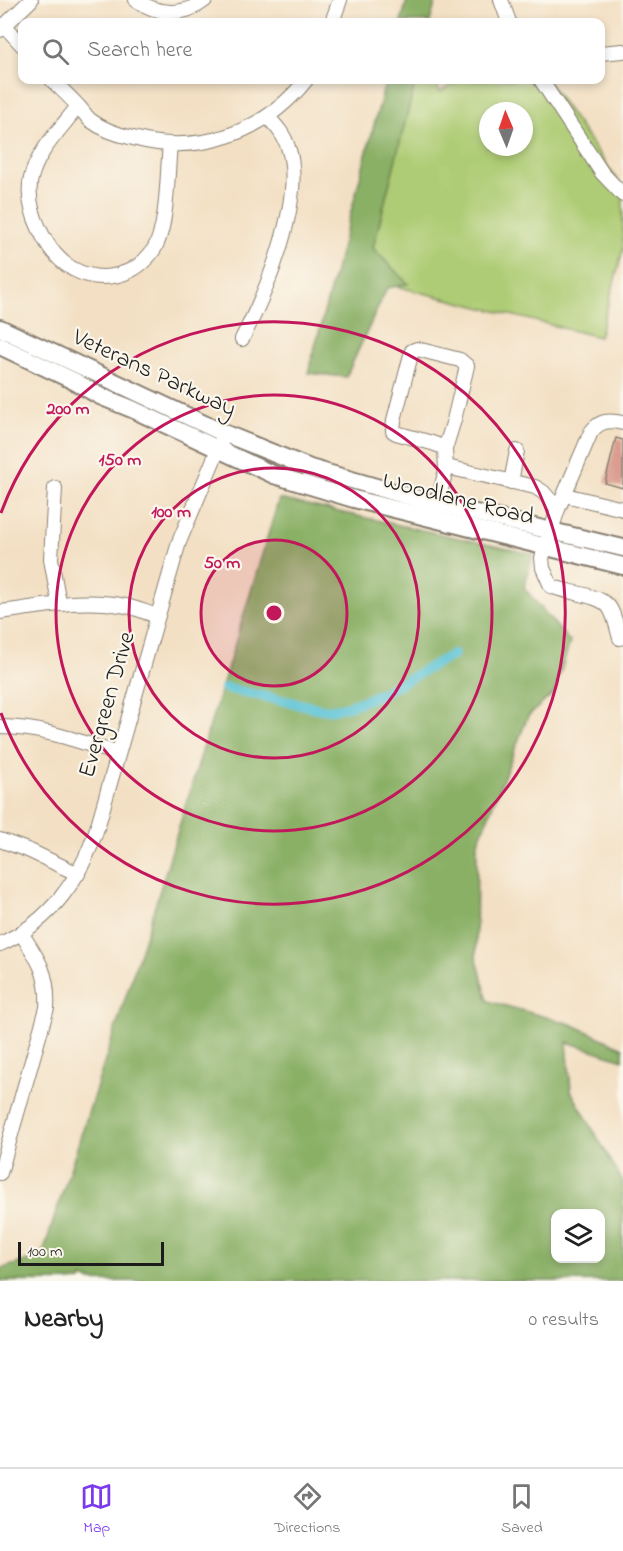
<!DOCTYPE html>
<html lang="en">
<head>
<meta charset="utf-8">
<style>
	body { margin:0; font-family:"Indie Flower",sans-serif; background:#f6f6f6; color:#222 }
	.controls { position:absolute; right:18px; bottom:18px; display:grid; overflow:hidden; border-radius:12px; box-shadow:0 3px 9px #0003 }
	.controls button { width:54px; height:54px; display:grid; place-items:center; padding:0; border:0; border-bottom:2px solid #e0e0e0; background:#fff; color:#222; font:30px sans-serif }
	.compass { position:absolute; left:479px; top:102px; width:54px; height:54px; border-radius:50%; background:#fff; box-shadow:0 3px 9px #0003; rotate:358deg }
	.scale { position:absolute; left:18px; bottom:15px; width:146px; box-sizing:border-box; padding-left:6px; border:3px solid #1c1c1c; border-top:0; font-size:16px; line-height:21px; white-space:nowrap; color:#1c1c1c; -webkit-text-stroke:4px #fbf7ec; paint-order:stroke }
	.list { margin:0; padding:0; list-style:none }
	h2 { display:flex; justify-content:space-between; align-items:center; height:78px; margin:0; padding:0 24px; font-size:26px }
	h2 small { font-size:20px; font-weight:400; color:#767676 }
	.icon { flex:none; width:33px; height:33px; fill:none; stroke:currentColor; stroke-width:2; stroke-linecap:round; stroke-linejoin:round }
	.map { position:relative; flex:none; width:623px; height:1281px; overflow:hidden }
	.search { position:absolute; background:#fff; box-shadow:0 3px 9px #0003; left:18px; right:18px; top:18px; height:66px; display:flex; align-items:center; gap:15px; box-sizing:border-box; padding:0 21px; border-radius:12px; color:#767676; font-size:22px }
	.sheet { height:186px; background:#fff }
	nav { display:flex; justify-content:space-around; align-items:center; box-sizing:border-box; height:84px; border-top:2px solid #e0e0e0; background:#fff; font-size:16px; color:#767676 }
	nav a { display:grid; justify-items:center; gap:3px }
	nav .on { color:#7c3aed }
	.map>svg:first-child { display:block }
	.green { fill:#aecc74; stroke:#657448; stroke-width:1.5; fill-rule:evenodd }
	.forest { fill:#8ab066; stroke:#536641; stroke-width:1.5; fill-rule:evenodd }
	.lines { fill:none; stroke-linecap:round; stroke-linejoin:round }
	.canal { stroke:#59c2d6; stroke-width:10 }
	.building { fill:#da9d90 }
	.minor-casing { stroke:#887e70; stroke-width:16 }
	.major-casing { stroke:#887e70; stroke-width:20 }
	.minor { stroke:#fff; stroke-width:14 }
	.major { stroke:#fff; stroke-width:16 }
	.ring { fill:none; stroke:#c2185b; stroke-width:3 }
	.labels { text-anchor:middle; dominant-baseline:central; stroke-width:4.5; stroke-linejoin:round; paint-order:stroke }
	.street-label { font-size:24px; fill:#1c1c1c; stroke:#fbf7ec }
	.centre { fill:#c2185b; stroke:#fbf7ec; stroke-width:3 }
	.ring-label { font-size:18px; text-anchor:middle; font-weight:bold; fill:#c2185b; stroke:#fbf7ec; stroke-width:4.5; stroke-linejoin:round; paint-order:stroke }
</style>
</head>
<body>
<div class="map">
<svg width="623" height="1281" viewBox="0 0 623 1281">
	<rect width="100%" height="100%" fill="#fbf7ec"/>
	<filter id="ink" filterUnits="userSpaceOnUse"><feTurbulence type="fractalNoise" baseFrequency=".0167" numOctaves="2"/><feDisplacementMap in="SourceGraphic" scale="12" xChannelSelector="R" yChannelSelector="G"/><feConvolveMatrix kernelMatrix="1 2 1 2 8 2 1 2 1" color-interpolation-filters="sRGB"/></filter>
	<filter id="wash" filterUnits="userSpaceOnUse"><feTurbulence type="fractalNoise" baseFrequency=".008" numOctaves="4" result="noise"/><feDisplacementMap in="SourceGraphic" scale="24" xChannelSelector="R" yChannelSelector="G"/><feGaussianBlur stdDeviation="1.35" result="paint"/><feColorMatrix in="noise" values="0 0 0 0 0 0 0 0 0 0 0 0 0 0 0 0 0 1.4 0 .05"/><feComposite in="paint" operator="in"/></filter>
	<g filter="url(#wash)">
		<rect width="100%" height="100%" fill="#f3e0c4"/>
		<path class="green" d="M388 80H434L440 92 461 80H547L623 188V251L599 337 343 273ZM488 111H524V147H488Z"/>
		<g class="forest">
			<polygon points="407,0 436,0 430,22 401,22"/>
			<polygon points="386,80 416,80 373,248 408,284 387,288 346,377 308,373"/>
			<path d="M279 499 533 554 524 588 570 642 554 693 528 716 477 845 476 956 488 1001 571 1024 623 1048V1060L567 1042 571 1091 623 1182V1281H92L82 1278 81 1281H0V1269L42 1256 156 903ZM556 1214H600V1258H556Z"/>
		</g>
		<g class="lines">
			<path class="canal" d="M225 688 322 709C355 714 423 670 454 654"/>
		</g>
		<g id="blocks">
			<polygon class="building" points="616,438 623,440 623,488 605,483"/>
		</g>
	</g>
	<g filter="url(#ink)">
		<use href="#blocks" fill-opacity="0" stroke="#887e70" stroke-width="1.5"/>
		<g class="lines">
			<defs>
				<g id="minor">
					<path d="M136 0C158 15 184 17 205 0"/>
					<polyline points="501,0 509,22"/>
					<polyline points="332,22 340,0"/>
					<polyline points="4,25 22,45"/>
					<polyline points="0,30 31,0"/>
					<polyline points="600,53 623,51"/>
					<path d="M52 80C61 89 70 97 78 106 82 110 86 116 90 120 102 129 119 135 133 138 198 156 264 133 306 80"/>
					<polyline points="541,80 602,173 623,195"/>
					<path d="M78 106C61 129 38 150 31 178 24 208 47 255 73 269 102 285 136 276 154 249 168 227 167 172 170 145"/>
					<path d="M242 339C266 293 306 197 288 147 284 134 276 126 268 117"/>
					<path d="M623 423C609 420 600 420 591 432L558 509 542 558 543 568 551 586C566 593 599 594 609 607 615 615 617 629 620 638L623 636"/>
					<polyline points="445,449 443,447 432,443 396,433 393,431 394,420 412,351 417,349 460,360 467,366 454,420 445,449 446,470"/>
					<polyline points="511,482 517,451"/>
					<polyline points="55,488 51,559 59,603"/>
					<polyline points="565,495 623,509"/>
					<polyline points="437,504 446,470 451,468 535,487 543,492 558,509"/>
					<path d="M0 612C42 607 83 597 126 606 136 608 147 613 157 616"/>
					<path d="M0 727C42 727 79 741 118 754"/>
					<polyline points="0,840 30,851 78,874"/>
					<path d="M0 944C51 922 82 877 98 825L179 542 222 440"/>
					<path d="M0 1173 47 1008C49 975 39 960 21 933"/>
				</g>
				<g id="major">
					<polyline points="0,328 221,432 310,468 425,501 623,548"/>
					<polyline points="0,346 74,381 100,396 132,409 274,475 354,499 623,566"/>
				</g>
			</defs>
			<use href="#minor" class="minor-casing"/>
			<use href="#major" class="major-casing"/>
			<use href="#minor" class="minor"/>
			<use href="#major" class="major"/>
		</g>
	</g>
	<circle cx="274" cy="613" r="73" fill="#c2185b" fill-opacity=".12"/>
	<g class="ring">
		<circle cx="274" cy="613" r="73"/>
		<circle cx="274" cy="613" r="145"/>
		<circle cx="274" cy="613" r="218"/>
		<path d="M1 513A291 291 0 1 1 1 713"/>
	</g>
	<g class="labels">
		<g class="street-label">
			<text transform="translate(154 374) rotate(25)">Veterans Parkway</text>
			<text transform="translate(458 500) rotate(14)">Woodlane Road</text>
			<text transform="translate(108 705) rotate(-74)">Evergreen Drive</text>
		</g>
	</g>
	<circle cx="274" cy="613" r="9" class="centre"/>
	<g class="ring-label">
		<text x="68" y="414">200 m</text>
		<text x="120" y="465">150 m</text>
		<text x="171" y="517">100 m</text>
		<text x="222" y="568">50 m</text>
	</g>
</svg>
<div class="controls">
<button><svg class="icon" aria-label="layers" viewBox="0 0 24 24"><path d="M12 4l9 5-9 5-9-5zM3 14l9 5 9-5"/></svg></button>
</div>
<svg class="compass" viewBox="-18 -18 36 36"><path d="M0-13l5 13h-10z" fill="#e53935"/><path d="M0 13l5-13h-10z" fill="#767676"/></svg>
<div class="scale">100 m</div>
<div class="search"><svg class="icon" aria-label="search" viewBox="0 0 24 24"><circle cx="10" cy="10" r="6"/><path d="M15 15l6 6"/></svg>Search here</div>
</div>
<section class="sheet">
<h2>Nearby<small>0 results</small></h2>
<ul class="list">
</ul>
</section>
<nav>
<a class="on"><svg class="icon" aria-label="map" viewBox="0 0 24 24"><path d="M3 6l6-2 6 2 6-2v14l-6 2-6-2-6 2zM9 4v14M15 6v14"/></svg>Map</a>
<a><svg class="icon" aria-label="directions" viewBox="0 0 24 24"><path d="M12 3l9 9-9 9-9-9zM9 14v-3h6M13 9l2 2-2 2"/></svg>Directions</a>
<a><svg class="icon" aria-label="saved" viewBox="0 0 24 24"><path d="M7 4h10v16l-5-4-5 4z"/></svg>Saved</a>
</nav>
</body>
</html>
